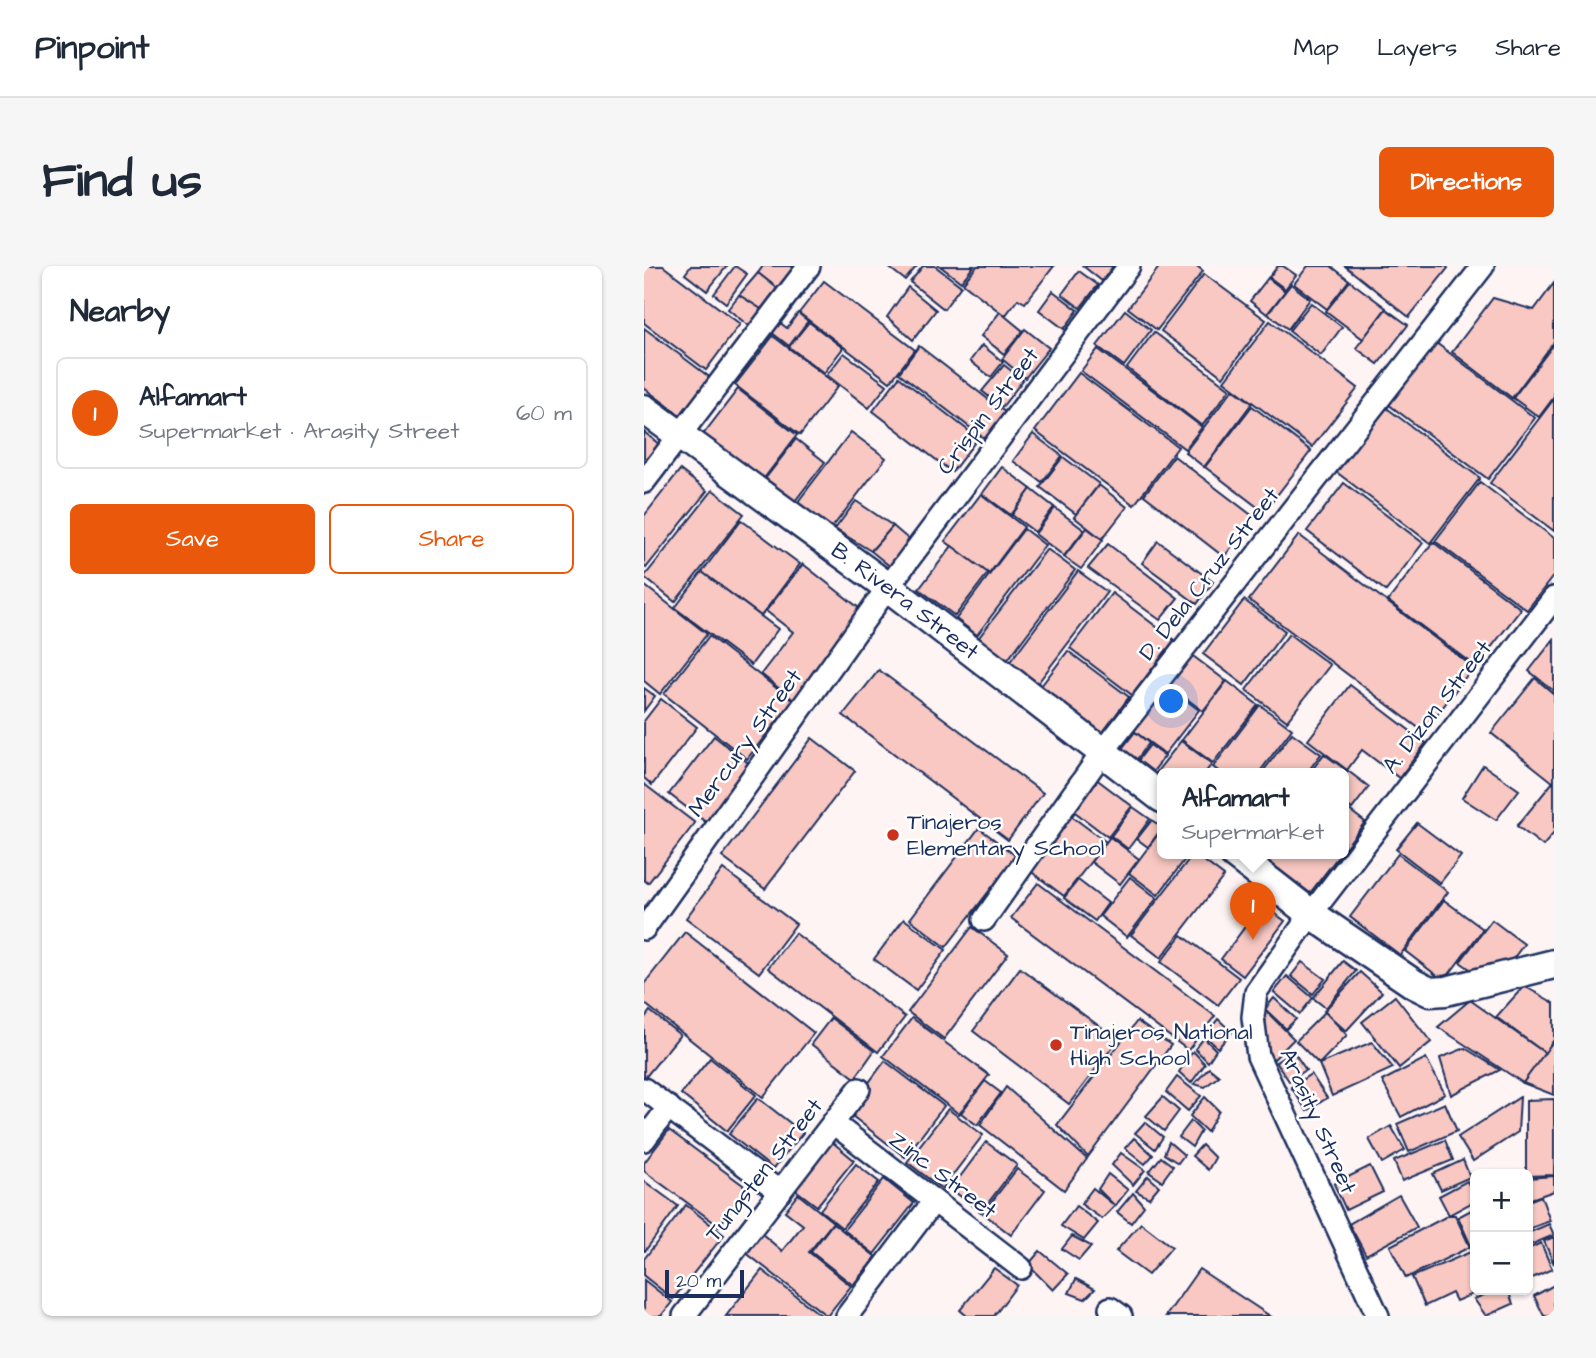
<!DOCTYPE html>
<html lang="en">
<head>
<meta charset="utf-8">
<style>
	body { margin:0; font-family:"Architects Daughter",sans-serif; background:#f6f6f7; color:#1f2937 }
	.controls { position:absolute; right:21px; bottom:21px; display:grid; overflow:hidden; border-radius:10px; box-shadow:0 2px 5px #0004 }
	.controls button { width:63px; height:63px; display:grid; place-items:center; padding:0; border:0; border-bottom:2px solid #e0e1e3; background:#fff; color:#1f2937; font:35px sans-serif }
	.scale { position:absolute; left:21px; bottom:18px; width:79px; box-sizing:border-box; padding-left:7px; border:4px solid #1b2f5e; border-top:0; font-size:19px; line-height:24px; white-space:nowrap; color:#1b2f5e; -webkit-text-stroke:5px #fff; paint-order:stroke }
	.you { position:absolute; left:528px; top:436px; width:24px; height:24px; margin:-18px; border:5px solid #fff; border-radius:50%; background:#1a73e8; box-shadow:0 0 0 10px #1a73e833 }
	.badge { display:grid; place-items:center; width:46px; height:46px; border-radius:50%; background:#ea580c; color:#fff; font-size:23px; font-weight:700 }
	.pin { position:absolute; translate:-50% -58px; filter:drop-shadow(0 2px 4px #0008) }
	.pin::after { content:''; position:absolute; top:37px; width:24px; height:21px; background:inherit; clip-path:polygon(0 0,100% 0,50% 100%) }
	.popup { position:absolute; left:513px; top:502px; width:192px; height:91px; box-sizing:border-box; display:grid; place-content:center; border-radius:10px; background:#fff; filter:drop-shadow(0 2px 5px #0005); font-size:23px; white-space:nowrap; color:#747a83 }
	.popup b { font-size:26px; color:#1f2937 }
	.popup::after { content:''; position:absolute; left:50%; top:100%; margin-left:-14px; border:14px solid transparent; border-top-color:#fff }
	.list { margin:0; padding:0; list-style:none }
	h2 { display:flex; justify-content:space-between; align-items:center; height:91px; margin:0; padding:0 28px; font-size:30px }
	h2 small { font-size:23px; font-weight:400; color:#747a83 }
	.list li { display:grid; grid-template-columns:46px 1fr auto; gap:21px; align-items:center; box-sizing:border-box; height:112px; margin:0 14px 14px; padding:0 14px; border:2px solid #e0e1e3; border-radius:10px }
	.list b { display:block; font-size:26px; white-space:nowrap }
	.list p { margin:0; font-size:23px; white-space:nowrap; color:#747a83 }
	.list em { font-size:23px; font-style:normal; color:#747a83 }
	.actions { display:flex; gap:14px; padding:21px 28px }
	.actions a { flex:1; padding:16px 0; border:2px solid #ea580c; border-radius:10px; text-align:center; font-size:24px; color:#ea580c }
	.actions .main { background:#ea580c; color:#fff }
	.map { position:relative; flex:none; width:910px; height:1050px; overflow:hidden; border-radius:10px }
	header { display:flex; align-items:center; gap:42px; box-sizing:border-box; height:98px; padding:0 35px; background:#fff; border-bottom:2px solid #e0e1e3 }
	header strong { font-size:33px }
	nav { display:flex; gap:38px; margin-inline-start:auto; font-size:24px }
	.intro { display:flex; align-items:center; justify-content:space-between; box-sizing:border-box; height:168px; padding:0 42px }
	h1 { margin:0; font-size:49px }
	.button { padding:18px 32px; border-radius:10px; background:#ea580c; color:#fff; font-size:24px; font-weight:700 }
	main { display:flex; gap:42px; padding:0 42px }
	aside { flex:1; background:#fff; border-radius:10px; box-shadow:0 2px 5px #0004 }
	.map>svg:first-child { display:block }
	.building { fill:#f9c8c2; stroke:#1b2f5e; stroke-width:2 }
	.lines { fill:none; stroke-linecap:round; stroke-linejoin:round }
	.minor-casing { stroke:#1b2f5e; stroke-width:26 }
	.tertiary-casing { stroke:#1b2f5e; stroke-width:33 }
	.minor { stroke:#fff; stroke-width:21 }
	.tertiary { stroke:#fff; stroke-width:28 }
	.poi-dot { fill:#c8321e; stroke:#fff; stroke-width:2.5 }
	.labels { text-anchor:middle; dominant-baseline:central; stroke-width:5; stroke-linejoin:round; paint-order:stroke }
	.street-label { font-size:23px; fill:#1b2f5e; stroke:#fff }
	.poi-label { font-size:23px; fill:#1b2f5e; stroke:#fff; text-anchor:start }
</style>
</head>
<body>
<header>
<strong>Pinpoint</strong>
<nav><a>Map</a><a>Layers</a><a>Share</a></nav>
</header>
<div class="intro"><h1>Find us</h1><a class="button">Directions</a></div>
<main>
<aside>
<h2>Nearby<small></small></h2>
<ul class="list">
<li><span class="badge">1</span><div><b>Alfamart</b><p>Supermarket · Arasity Street</p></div><em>60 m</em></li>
</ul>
<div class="actions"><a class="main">Save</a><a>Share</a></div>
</aside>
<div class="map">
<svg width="910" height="1050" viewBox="0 0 910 1050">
	<rect width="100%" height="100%" fill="#fef4f3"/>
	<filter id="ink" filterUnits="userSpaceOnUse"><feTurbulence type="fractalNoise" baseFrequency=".0143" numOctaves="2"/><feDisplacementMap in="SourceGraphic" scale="14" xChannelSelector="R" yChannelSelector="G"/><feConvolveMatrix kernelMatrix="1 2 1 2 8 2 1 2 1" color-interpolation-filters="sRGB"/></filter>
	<g filter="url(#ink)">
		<g class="building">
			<polygon points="0,0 19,0 96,58 62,104 0,57"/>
			<polygon points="47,0 83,0 63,25 41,8"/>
			<polygon points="91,0 103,8 82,37 70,28"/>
			<polygon points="119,0 151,0 133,22 114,7"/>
			<polygon points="243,0 273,0 261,14"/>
			<polygon points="279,0 291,0 317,20 300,43 266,16"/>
			<polygon points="296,0 330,0 317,16"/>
			<polygon points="333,0 410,0 381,37 374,33 361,50 319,17"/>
			<polygon points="439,0 469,0 458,15"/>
			<polygon points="516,0 553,0 559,5 513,64 484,42"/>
			<polygon points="634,0 639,0 652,9 641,23 625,11"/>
			<polygon points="664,0 687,0 705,14 683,43 650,18"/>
			<polygon points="701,0 802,0 804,2 765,51"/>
			<polygon points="435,5 454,19 436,42 418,28"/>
			<polygon points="114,7 133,22 117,43 95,29"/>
			<polygon points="560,8 622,54 579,111 517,65"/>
			<polygon points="624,12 641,25 623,48 606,35"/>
			<polygon points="180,15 271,84 246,116 155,47"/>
			<polygon points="706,15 742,42 719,73 682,45"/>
			<polygon points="910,17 910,76 868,132 808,86 849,32 890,44"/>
			<polygon points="647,18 666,33 644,63 624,48"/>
			<polygon points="264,21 292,44 269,74 243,51"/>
			<polygon points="409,25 434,44 420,63 395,44"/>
			<polygon points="95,29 117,43 106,61 84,43"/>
			<polygon points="667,37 698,61 677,89 645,65"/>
			<polygon points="742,43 764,59 734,98 712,82"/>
			<polygon points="481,44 507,64 480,100 453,80"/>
			<polygon points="356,46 379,65 360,88 337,70"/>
			<polygon points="154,47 164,55 145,80 127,66 135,56 143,62"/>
			<polygon points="626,55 714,122 668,181 580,115"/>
			<polygon points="165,56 199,82 180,107 145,81"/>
			<polygon points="0,62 68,113 39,151 0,122"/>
			<polygon points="381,63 405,82 381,112 358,93"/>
			<polygon points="510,66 586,123 558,160 483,102"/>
			<polygon points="129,70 194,120 156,169 91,119"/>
			<polygon points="791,76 891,152 844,213 744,138"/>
			<polygon points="910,78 910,131 895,151 869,132"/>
			<polygon points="338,79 359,96 347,111 326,95"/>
			<polygon points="275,80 362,147 341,173 255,107"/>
			<polygon points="454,83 558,161 541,183 437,105"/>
			<polygon points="200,87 243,119 225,142 183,109"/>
			<polygon points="360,99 379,114 358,141 338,125"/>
			<polygon points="435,107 534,181 490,239 391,165"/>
			<polygon points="255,111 334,172 308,206 229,145"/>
			<polygon points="94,123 153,169 118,215 58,170"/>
			<polygon points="589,123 608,137 560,201 541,186"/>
			<polygon points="910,133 910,265 846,217"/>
			<polygon points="608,140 667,185 620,246 561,201"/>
			<polygon points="740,140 836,212 786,277 691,205"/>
			<polygon points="0,166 16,179 0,203"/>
			<polygon points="207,166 242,192 187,263 153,237"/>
			<polygon points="389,168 418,190 398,216 369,195"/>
			<polygon points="152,173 181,196 151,235 121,213"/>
			<polygon points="530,190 610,251 580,291 500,229"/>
			<polygon points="419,191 455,218 432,248 396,221"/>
			<polygon points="358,201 387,223 367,249 338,228"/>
			<polygon points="36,204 63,225 2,302 0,300 0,250"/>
			<polygon points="836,216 910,272 910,309 883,344 791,275"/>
			<polygon points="700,217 779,277 742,325 663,265"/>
			<polygon points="455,219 483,241 458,273 430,251"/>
			<polygon points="387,223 410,241 391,266 368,249"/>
			<polygon points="69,224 100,248 31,336 0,311"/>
			<polygon points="337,228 380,261 345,308 301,275"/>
			<polygon points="212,235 249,260 227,285 191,263"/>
			<polygon points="411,242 440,264 420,290 391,268"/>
			<polygon points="97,254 156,298 117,350 58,306"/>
			<polygon points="249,260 269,277 248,302 227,285"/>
			<polygon points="443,262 459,274 437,303 420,291"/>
			<polygon points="380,263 401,279 333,369 312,353"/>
			<polygon points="655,269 829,401 780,466 605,334"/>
			<polygon points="514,275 569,316 553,338 498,297"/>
			<polygon points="789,276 877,343 832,401 744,335"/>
			<polygon points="464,278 534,332 516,354 444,302"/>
			<polygon points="308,280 344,307 311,350 275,323"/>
			<polygon points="403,283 431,304 362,396 333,374"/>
			<polygon points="159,298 220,346 151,435 117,408 149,366 122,345"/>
			<polygon points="434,305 463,326 393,418 365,397"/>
			<polygon points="58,306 134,363 107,399 31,342"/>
			<polygon points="0,319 63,368 16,428 0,415"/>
			<polygon points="468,327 530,374 488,429 426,382"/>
			<polygon points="600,334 641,365 600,419 559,388"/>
			<polygon points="645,368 686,399 643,455 602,424"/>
			<polygon points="65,370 149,435 103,493 20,428"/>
			<polygon points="910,373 910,425 885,405"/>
			<polygon points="424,385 485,431 456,470 394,424"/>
			<polygon points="545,387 582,415 559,445 522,417"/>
			<polygon points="235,404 399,527 364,574 199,449"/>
			<polygon points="891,412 910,428 910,517 847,467"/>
			<polygon points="583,415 614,439 569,497 538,474"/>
			<polygon points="706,419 782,477 755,512 718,484 703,504 664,474"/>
			<polygon points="524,421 555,444 521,488 490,465"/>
			<polygon points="0,422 11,430 0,445"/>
			<polygon points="17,433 53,461 8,519 0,512 0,455"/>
			<polygon points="616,439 648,463 614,508 578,508 569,501"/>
			<polygon points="491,466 505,477 488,500 473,489"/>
			<polygon points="648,467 677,488 662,508 617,508"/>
			<polygon points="70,470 108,500 63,557 25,528"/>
			<polygon points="168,472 211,505 121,623 78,591"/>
			<polygon points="537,475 568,498 560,508 518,508 518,521 507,513"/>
			<polygon points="506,479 521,490 504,512 489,501"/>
			<polygon points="680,488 702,504 699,508 665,508"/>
			<polygon points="839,499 875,524 852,554 818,532"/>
			<polygon points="704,505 725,521 708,543 700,537 700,510"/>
			<polygon points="451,512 488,540 464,571 427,543"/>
			<polygon points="908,517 910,518 910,567 899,580 873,560"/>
			<polygon points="0,518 51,557 4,617 0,614"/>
			<polygon points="700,540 721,556 700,583"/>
			<polygon points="489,541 506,553 484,583 467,570"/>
			<polygon points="426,549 462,576 420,630 385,604"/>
			<polygon points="508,554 518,562 504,581 493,573"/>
			<polygon points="773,557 817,590 796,617 752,583"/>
			<polygon points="335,562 372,590 302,681 266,653"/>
			<polygon points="518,563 518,588 545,588 514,629 485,607"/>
			<polygon points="466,571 495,593 476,618 447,596"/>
			<polygon points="549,588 551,588 580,610 517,692 487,669"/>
			<polygon points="615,588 696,588 666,627"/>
			<polygon points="754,588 804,626 756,689 706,651"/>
			<polygon points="79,603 152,658 115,707 42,652"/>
			<polygon points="486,611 513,632 483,671 456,650"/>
			<polygon points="434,614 464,637 451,655 420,632"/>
			<polygon points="394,617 571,750 544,784 367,652"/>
			<polygon points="800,634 839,663 800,715 761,685"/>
			<polygon points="618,638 641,655 599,710 577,693"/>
			<polygon points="260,653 302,684 272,724 230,693"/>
			<polygon points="848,654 880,678 866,697 829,705 816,696"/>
			<polygon points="328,661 364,688 300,773 264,746"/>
			<polygon points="41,666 170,767 119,831 0,737 0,718"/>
			<polygon points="151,667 261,751 234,786 124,702"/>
			<polygon points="538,669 595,712 574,739 517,696"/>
			<polygon points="699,695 712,705 682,742 669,732"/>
			<polygon points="658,696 681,713 669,728 647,710"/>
			<polygon points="376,702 474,774 425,838 329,765"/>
			<polygon points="716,706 738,726 702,765 680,745"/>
			<polygon points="643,710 669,732 656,748 630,726"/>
			<polygon points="880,720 910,737 910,774 901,787 852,751"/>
			<polygon points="751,730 787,776 755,802 718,756"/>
			<polygon points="630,732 652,753 642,763 621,743"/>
			<polygon points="826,734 901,787 879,817 794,761"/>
			<polygon points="620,743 650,773 630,793 628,792 619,776 616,757"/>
			<polygon points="6,745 36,769 0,813 0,753"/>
			<polygon points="681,746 703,769 675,798 652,775"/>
			<polygon points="187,752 230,785 211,812 167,778"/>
			<polygon points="268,752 345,809 315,848 239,790"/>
			<polygon points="574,753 588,766 574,782 561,770"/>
			<polygon points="493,755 527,779 444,891 413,859"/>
			<polygon points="560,772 572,784 564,796 551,783"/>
			<polygon points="910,774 910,829 879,817"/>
			<polygon points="728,776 749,802 688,830 675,798"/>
			<polygon points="821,782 856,804 807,829 796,792"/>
			<polygon points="549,785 561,798 547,817 535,806"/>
			<polygon points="649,785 662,804 645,815 632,796"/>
			<polygon points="66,792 112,829 83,865 37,828"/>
			<polygon points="782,792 801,828 757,851 738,815"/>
			<polygon points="241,795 300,840 261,891 203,846"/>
			<polygon points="565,802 575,810 561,821 550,818"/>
			<polygon points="667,808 683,832 663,845 647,821"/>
			<polygon points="533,811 557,830 544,845 522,826"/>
			<polygon points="341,815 357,827 333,859 317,847"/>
			<polygon points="362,821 443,893 420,924 336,859"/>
			<polygon points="519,831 535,845 520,865 502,850"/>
			<polygon points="561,831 575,845 563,866 546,850"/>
			<polygon points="876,831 874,866 829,895 814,871"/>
			<polygon points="114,832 159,867 129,903 85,868"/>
			<polygon points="910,833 910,909 884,910 882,908 882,834"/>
			<polygon points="801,837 813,865 765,886 753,858"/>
			<polygon points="304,843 339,869 298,923 263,896"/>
			<polygon points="547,855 557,865 548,881 535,871"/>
			<polygon points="501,856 519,871 511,883 491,867"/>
			<polygon points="747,860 761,884 738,897 725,873"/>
			<polygon points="25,864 103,922 75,960 0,905 0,897"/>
			<polygon points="490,872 509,889 501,898 481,882"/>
			<polygon points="801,874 809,894 758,915 750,895"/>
			<polygon points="187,875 210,894 173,940 149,922"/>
			<polygon points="342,876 373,899 337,946 307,923"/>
			<polygon points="525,876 540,889 534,897 520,888"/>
			<polygon points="558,879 571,892 564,904 548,890"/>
			<polygon points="477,887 501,904 489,919 468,899"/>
			<polygon points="517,891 529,900 518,915 505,906"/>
			<polygon points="819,894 826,911 797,924 789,908"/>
			<polygon points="212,898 235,916 198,962 176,944"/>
			<polygon points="726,900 739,926 702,944 690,918"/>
			<polygon points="373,903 401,924 367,969 339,947"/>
			<polygon points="464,908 484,924 471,940 454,923"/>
			<polygon points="504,910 515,920 505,932 492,925"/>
			<polygon points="910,910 910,925 884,934 884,912"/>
			<polygon points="240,913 270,937 230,988 200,964"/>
			<polygon points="0,915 34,940 1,985 0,985"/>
			<polygon points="823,915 831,930 831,935 805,949 795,930"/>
			<polygon points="449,922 471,940 458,953 437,938"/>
			<polygon points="489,927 500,940 487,957 473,946"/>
			<polygon points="154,928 189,956 165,986 207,1020 183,1050 101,986 117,967 138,985 159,959 141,945"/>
			<polygon points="755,929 773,961 722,989 705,958"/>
			<polygon points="897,930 906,955 884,963 884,935"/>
			<polygon points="42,939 80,969 29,1033 0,1010 0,993"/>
			<polygon points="432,940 454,957 440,974 417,960"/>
			<polygon points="831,942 831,978 827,980 814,951"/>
			<polygon points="805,949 811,949 826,981 762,1012 746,980"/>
			<polygon points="189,957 232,991 209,1019 167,986"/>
			<polygon points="497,957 528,981 504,1009 472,985"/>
			<polygon points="905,958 910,969 884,980 884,967"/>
			<polygon points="428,970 447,980 435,994 418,983"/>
			<polygon points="910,971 910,998 900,975"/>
			<polygon points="897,977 908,1003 884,1014 884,983"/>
			<polygon points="831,984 831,1024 838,1024 812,1035 808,1027 781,1040 768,1011"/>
			<polygon points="396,985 424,1008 409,1024 384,999"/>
			<polygon points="350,1002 373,1019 350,1050 323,1050 316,1044"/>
			<polygon points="555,1003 626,1050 522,1050"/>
			<polygon points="118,1004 178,1050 82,1050"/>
			<polygon points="432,1013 451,1023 441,1033 425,1027"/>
			<polygon points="0,1014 28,1036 17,1050 0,1050"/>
			<polygon points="910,1019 910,1050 900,1050 890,1030"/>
			<polygon points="852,1024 864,1024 869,1038 842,1050 830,1033"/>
		</g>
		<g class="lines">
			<defs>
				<g id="minor">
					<polyline points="0,216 165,0"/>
					<polyline points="340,654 458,487 839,0"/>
					<polyline points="0,663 244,321 485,0"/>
					<polyline points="0,823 136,926"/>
					<polyline points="189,857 377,1002"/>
					<polyline points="0,874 25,841"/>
					<polyline points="466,1042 477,1050"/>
					<polyline points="40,1050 215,823"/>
					<polyline points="203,1050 290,935"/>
					<polyline points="734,1050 614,790 609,751 612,726 667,648 910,332"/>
				</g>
				<g id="tertiary">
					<path id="s1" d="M0 143 244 321 518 532"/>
					<polyline points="590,588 667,648 770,718 786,726 802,725 910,698"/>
				</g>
			</defs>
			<use href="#minor" class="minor-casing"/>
			<use href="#tertiary" class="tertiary-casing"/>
			<use href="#minor" class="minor"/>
			<use href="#tertiary" class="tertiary"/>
		</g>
	</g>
	<g class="poi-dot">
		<circle cx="249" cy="569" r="7"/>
		<circle cx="412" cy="779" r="7"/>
	</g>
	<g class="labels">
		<g class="street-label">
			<text transform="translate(344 145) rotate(-53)">Crispin Street</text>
			<text transform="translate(565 308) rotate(-52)">D. Dela Cruz Street</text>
			<text stroke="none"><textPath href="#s1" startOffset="324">B. Rivera Street</textPath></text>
			<text transform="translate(793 441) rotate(-52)">A. Dizon Street</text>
			<text transform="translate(101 477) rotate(-54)">Mercury Street</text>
			<text transform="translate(674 855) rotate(66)">Arasity Street</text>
			<text transform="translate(120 904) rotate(-52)">Tungsten Street</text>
			<text transform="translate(299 909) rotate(37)">Zinc Street</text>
		</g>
		<g class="poi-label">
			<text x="263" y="556">Tinajeros<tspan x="263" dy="26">Elementary School</tspan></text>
			<text x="426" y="766">Tinajeros National<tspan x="426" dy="26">High School</tspan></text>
		</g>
	</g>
</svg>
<div class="controls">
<button>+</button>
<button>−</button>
</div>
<div class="scale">20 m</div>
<div class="you"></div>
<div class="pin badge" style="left:609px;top:674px">1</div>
<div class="popup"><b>Alfamart</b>Supermarket</div>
</div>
</main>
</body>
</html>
